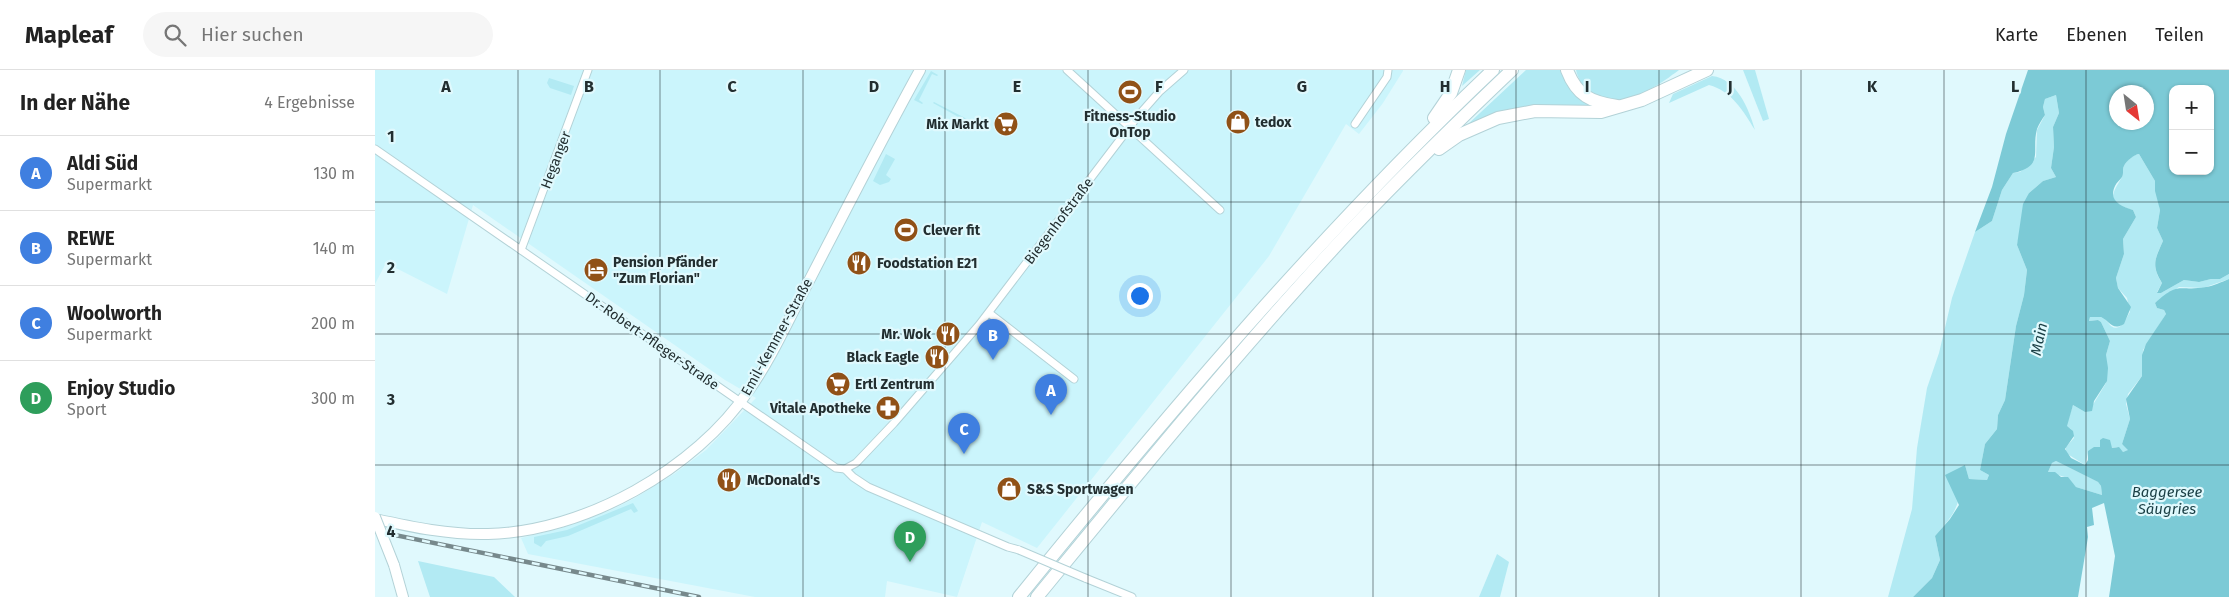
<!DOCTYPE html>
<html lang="de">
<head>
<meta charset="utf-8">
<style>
	body { margin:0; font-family:"Fira Sans",sans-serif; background:#f6f6f6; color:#222 }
	.controls { position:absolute; right:15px; top:15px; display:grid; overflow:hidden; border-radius:10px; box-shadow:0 1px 4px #0004 }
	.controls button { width:45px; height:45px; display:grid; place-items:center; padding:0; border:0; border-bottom:1px solid #e0e0e0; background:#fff; color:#222; font:25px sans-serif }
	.compass { position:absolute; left:1734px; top:15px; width:45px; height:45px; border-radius:50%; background:#fff; box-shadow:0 1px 4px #0004; rotate:150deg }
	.you { position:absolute; left:764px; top:225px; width:18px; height:18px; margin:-12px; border:4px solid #fff; border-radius:50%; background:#1a73e8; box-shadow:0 0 0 8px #1a73e833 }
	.badge { display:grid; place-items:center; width:32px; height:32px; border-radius:50%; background:#d93025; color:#fff; font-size:16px; font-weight:700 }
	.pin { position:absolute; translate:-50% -41px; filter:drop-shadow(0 1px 2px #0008) }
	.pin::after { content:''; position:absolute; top:26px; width:18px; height:15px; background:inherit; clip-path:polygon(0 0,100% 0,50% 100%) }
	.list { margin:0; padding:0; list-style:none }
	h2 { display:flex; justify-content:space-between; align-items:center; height:65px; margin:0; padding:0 20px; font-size:21px }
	h2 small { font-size:16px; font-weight:400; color:#767676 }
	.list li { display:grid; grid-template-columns:32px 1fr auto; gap:15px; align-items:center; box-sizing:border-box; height:75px; padding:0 20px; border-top:1px solid #e0e0e0 }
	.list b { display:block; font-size:19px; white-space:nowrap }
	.list p { margin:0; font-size:16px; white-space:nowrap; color:#767676 }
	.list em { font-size:16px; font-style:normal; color:#767676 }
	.icon { flex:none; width:28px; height:28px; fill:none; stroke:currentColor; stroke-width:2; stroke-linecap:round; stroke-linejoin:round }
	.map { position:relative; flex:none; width:1854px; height:527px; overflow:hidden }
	header { display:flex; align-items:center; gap:30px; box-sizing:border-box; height:70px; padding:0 25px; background:#fff; border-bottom:1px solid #e0e0e0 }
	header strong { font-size:24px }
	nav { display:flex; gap:28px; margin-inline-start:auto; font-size:18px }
	.search { width:350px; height:45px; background:#f6f6f6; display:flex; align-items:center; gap:12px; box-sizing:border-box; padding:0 18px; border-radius:28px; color:#767676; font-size:19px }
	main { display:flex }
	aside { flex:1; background:#fff }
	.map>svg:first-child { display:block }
	.built { fill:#cbf5fc }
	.green { fill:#b2eaf3 }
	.forest { fill:#7ccad6; fill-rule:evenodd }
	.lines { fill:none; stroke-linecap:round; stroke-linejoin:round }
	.street-casing { stroke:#b3d2d7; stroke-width:9 }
	.secondary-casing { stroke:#b3d2d7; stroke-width:12 }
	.highway-casing { stroke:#b3d2d7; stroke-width:14 }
	.street { stroke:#fff; stroke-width:7 }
	.secondary { stroke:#fff; stroke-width:10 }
	.highway { stroke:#fff; stroke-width:12 }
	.rail-casing { stroke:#77898c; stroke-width:4.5 }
	.rail { stroke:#e0f9fd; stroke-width:2.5; stroke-dasharray:8; stroke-linecap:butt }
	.street-bridge-casing { stroke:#b3d2d7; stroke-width:9; stroke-linecap:butt }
	.secondary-bridge-casing { stroke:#b3d2d7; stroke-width:12; stroke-linecap:butt }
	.street-bridge { stroke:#fff; stroke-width:7 }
	.secondary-bridge { stroke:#fff; stroke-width:10 }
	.grid { fill:none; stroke:#222e30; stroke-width:1; stroke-opacity:0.55 }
	.labels { text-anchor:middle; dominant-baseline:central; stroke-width:4.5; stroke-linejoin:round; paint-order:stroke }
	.poi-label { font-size:14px; font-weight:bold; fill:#222e30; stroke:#e0f9fd; text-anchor:start }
	.street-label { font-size:14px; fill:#222e30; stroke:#e0f9fd }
	.water-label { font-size:15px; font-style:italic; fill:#1a3f45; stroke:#e0f9fd }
	.grid-label { font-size:16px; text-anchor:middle; font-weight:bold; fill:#222e30; stroke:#e0f9fd; stroke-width:4.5; stroke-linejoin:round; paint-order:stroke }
</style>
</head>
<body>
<header>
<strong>Mapleaf</strong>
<div class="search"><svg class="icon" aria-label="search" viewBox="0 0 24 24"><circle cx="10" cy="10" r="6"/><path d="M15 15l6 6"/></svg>Hier suchen</div>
<nav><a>Karte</a><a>Ebenen</a><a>Teilen</a></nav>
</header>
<main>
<aside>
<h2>In der Nähe<small>4 Ergebnisse</small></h2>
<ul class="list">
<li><span class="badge" style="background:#3f7fe0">A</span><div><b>Aldi Süd</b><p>Supermarkt</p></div><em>130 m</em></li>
<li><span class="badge" style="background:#3f7fe0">B</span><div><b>REWE</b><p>Supermarkt</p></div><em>140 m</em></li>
<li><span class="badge" style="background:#3f7fe0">C</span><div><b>Woolworth</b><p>Supermarkt</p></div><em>200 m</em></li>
<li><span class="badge" style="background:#2e9e5b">D</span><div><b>Enjoy Studio</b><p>Sport</p></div><em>300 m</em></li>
</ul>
</aside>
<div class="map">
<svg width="1854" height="527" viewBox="0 0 1854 527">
	<rect width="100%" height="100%" fill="#e0f9fd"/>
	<polygon class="built" points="0,0 1028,0 1028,1 1008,33 984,64 971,54 894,186 662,478 607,452 582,527 512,511 510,527 380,527 153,484 146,468 187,458 236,440 260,428 299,404 331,380 381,328 350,310 98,135 72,224 11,193 0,214"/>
	<g class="green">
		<polygon points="1091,0 1105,0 1087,16"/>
		<polygon points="1151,0 1188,0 1224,37 1162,37 1132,40 1091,56"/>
		<path d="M1201 0H1304C1281 17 1245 43 1216 22 1208 16 1203 10 1201 0Z"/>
		<polygon points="1368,0 1380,0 1394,49 1388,51"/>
		<polygon points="556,1 563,5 562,6 557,4 544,30 548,33 547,34 539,30"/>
		<path d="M1337 6C1362 9 1374 39 1380 60 1368 41 1357 21 1334 15L1294 33 1298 24Z"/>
		<polygon points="174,8 199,16 196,25 175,18 172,13"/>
		<path d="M1681 25 1684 43 1678 57 1679 77 1676 98 1681 107 1668 111 1654 123 1642 175 1652 200 1649 225 1641 256 1630 330 1623 345 1622 359 1610 374 1605 400 1614 405 1612 410 1594 409 1590 395C1584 431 1586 438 1560 466L1565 490 1557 508 1538 527H1513L1537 439 1542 378 1552 318 1564 283 1577 228 1600 162 1617 151 1627 120 1638 103 1645 102 1661 87 1662 60 1670 45 1668 37 1670 29Z"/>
		<polygon points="559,32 596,51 595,52 586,55 589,50 558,33"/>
		<polygon points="511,84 520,89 511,105 516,109 514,112 505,115 498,111"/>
		<path d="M1764 84 1780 111 1785 140 1782 158 1788 171C1780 188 1776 196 1787 213L1782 222 1786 223 1809 210 1824 212 1836 209H1845L1854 204V209L1828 218 1804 217 1780 233 1782 238 1789 240 1791 244 1768 280 1767 306 1753 324 1751 334 1755 349 1747 374 1754 380 1748 382 1742 377 1737 378 1726 370V377L1713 383 1710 395 1691 383V377L1699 368 1696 359 1691 356 1698 335 1710 342 1719 333 1731 313V285L1735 271 1726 252 1723 250 1714 251 1715 247H1726C1731 249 1733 253 1736 256 1746 263 1751 248 1755 242L1752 228 1743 218 1741 208 1749 184 1748 169 1761 147 1758 140C1732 132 1735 127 1747 107 1749 103 1747 99 1749 96 1751 91 1759 84 1764 84Z"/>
		<polygon points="1681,391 1723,412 1726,416 1727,425 1701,417 1693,408 1673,402 1677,393"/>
		<polygon points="258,433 263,441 259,443 256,439 193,466 171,471 166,477 159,473 159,467 192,460"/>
		<polygon points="1122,484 1134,492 1125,527 1104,527"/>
		<polygon points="43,491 119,507 140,527 55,527"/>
	</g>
	<path class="forest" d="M1653 0H1854V204L1845 209H1836L1824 212 1809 210 1786 223H1782L1787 213C1776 195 1780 189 1788 171L1782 158 1785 140 1780 121V111L1764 84C1760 84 1751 91 1749 96 1747 99 1749 103 1747 107 1745 110 1741 113 1740 116 1733 131 1746 136 1758 140L1761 147 1748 169 1749 184 1741 208 1743 218 1756 237 1749 254C1737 261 1736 252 1726 247H1715L1714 251 1723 250 1726 252 1735 271 1731 285 1733 298 1732 311 1719 331 1717 341 1710 342 1698 335 1692 356 1698 361 1699 366 1690 379 1696 388 1710 395 1713 390V381L1719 377H1725V370L1728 368 1735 370 1737 378 1744 377 1748 382 1753 380 1747 374 1755 349 1751 329 1767 306V285L1771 274 1791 244 1789 240 1782 238 1780 233C1805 210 1804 222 1831 217 1839 216 1846 212 1854 209V527H1734L1740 486 1729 433 1717 438 1719 455 1712 457 1713 467 1703 527H1538L1557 508 1565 490 1560 466 1575 449 1584 435 1570 405 1590 395 1594 409 1612 410 1614 405 1605 400 1610 374 1622 359 1623 345 1630 330 1641 256 1649 225 1652 200 1642 175 1648 134 1654 123 1668 111 1681 107 1676 98 1679 77 1678 57 1684 43 1681 25 1670 29 1668 37 1670 45C1667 49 1664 54 1662 59 1656 81 1670 96 1638 103L1627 120 1617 151 1600 162 1617 117 1631 64ZM1798 19H1835V101H1798ZM1742 22H1772V52H1742ZM1681 391 1723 412 1726 416 1727 425 1701 417 1693 407H1686L1680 402H1673L1677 393Z"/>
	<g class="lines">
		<defs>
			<g id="street">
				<polyline points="692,0 845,140"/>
				<polyline points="980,54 1012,7 1013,0"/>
				<polyline points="0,79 461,398 470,399 478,407 493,417 633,477 644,480"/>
				<polyline points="146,180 213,0"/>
				<polyline points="614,243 699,309"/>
				<polyline points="470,399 481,393 519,353 604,255 763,46 785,21 809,0"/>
				<polyline points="710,508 757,527"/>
			</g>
			<g id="secondary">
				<path d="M0 449C37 457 75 465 113 464 209 462 321 399 374 320 398 286 415 246 435 209 471 139 507 69 545 0"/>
				<polyline points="19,495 28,527"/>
			</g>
			<g id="highway">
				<path d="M1192 0C1202 26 1216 32 1242 36"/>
				<polyline points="1059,48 1076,23 1084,0"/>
				<polyline points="1064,79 1084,65 1123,48 1160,41 1226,42 1267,30 1332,0"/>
				<path d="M644 527C793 343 946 163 1118 0"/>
				<path d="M662 527C759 409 855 291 958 179 1015 117 1076 58 1137 0"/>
			</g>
		</defs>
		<use href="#street" class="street-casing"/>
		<use href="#secondary" class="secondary-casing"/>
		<use href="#highway" class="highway-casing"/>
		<use href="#street" class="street"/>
		<use href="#secondary" class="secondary"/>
		<use href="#highway" class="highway"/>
		<defs>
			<polyline id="rail" points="0,461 324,527"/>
		</defs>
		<use href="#rail" class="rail-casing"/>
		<use href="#rail" class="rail"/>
		<defs>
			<polyline id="street-bridge" points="644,480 710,508"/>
			<polyline id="secondary-bridge" points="0,447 19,495"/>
		</defs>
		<use href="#street-bridge" class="street-bridge-casing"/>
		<use href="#secondary-bridge" class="secondary-bridge-casing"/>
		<use href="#street-bridge" class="street-bridge"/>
		<use href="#secondary-bridge" class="secondary-bridge"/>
	</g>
	<path class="grid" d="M143 0V527M285 0V527M428 0V527M570 0V527M713 0V527M856 0V527M998 0V527M1141 0V527M1284 0V527M1426 0V527M1569 0V527M1711 0V527M0 132H1854M0 264H1854M0 395H1854"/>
	<defs>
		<symbol id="stadium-disc" viewBox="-11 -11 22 22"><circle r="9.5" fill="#905117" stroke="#e0f9fd"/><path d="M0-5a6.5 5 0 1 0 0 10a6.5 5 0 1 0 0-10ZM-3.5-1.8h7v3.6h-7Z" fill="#fff"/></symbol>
		<symbol id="shop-disc" viewBox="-11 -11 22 22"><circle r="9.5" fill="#905117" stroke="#e0f9fd"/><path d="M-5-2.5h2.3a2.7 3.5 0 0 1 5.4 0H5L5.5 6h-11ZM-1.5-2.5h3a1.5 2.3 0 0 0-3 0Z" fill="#fff"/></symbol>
		<symbol id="supermarket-disc" viewBox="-11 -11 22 22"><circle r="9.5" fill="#905117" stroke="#e0f9fd"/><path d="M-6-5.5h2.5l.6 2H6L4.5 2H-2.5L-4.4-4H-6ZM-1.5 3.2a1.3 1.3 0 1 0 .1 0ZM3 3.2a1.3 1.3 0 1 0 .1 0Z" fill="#fff"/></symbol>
		<symbol id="restaurant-disc" viewBox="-11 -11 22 22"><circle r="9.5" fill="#905117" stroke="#e0f9fd"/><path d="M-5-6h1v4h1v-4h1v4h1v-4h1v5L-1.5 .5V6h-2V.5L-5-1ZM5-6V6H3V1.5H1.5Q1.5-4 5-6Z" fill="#fff"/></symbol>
		<symbol id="hotel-disc" viewBox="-11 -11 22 22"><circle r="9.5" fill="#905117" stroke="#e0f9fd"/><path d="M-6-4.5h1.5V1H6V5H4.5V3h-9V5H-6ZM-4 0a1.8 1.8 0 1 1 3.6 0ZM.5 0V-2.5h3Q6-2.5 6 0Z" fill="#fff"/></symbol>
		<symbol id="pharmacy-disc" viewBox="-11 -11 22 22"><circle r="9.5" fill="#905117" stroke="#e0f9fd"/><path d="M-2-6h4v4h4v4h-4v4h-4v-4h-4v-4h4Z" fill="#fff"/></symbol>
	</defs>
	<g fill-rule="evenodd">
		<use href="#stadium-disc" x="741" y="8" width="28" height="28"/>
		<use href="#shop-disc" x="849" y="38" width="28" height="28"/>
		<use href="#supermarket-disc" x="617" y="40" width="28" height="28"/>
		<use href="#stadium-disc" x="517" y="146" width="28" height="28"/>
		<use href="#restaurant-disc" x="470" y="179" width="28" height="28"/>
		<use href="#hotel-disc" x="207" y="186" width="28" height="28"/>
		<use href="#restaurant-disc" x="559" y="250" width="28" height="28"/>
		<use href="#restaurant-disc" x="548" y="273" width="28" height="28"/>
		<use href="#supermarket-disc" x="449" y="300" width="28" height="28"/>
		<use href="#pharmacy-disc" x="499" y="324" width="28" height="28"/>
		<use href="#restaurant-disc" x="340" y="396" width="28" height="28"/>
		<use href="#shop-disc" x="620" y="405" width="28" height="28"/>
	</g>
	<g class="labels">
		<g class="poi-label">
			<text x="755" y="46" text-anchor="middle">Fitness-Studio<tspan x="755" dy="16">OnTop</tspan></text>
			<text x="880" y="52">tedox</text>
			<text x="614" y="54" text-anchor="end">Mix Markt</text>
			<text x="548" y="160">Clever fit</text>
			<text x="238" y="192">Pension Pfänder<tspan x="238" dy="16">"Zum Florian"</tspan></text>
			<text x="502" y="193">Foodstation E21</text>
			<text x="556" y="264" text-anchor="end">Mr. Wok</text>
			<text x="544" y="287" text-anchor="end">Black Eagle</text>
			<text x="480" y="314">Ertl Zentrum</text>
			<text x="496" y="338" text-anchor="end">Vitale Apotheke</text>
			<text x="372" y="410">McDonald's</text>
			<text x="652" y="419">S&amp;S Sportwagen</text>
		</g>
		<g class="street-label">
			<text transform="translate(181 90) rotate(-69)">Heganger</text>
			<text transform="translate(684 151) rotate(-53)">Biegenhofstraße</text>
			<text transform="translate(402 267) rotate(-61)">Emil-Kemmer-Straße</text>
			<text transform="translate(277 271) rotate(35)">Dr.-Robert-Pfleger-Straße</text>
		</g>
		<g class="water-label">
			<text transform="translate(1664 269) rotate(-78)">Main</text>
			<text x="1792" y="422">Baggersee<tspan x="1792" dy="17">Säugries</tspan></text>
		</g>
	</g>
	<g class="grid-label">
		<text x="71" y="22">A</text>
		<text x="214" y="22">B</text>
		<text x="357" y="22">C</text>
		<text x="499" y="22">D</text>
		<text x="642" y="22">E</text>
		<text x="784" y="22">F</text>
		<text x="927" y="22">G</text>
		<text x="1070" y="22">H</text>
		<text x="1212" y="22">I</text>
		<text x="1355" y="22">J</text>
		<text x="1497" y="22">K</text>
		<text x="1640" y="22">L</text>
		<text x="16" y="72">1</text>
		<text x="16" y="203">2</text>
		<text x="16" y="335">3</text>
		<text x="16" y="467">4</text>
	</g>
</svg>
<div class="controls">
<button>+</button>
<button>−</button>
</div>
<svg class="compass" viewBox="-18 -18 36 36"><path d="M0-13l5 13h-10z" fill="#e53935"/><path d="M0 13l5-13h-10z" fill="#767676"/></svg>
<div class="you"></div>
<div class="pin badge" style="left:676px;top:345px;background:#3f7fe0">A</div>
<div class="pin badge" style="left:618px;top:290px;background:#3f7fe0">B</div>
<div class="pin badge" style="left:589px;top:384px;background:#3f7fe0">C</div>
<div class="pin badge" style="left:535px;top:492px;background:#2e9e5b">D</div>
</div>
</main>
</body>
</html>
